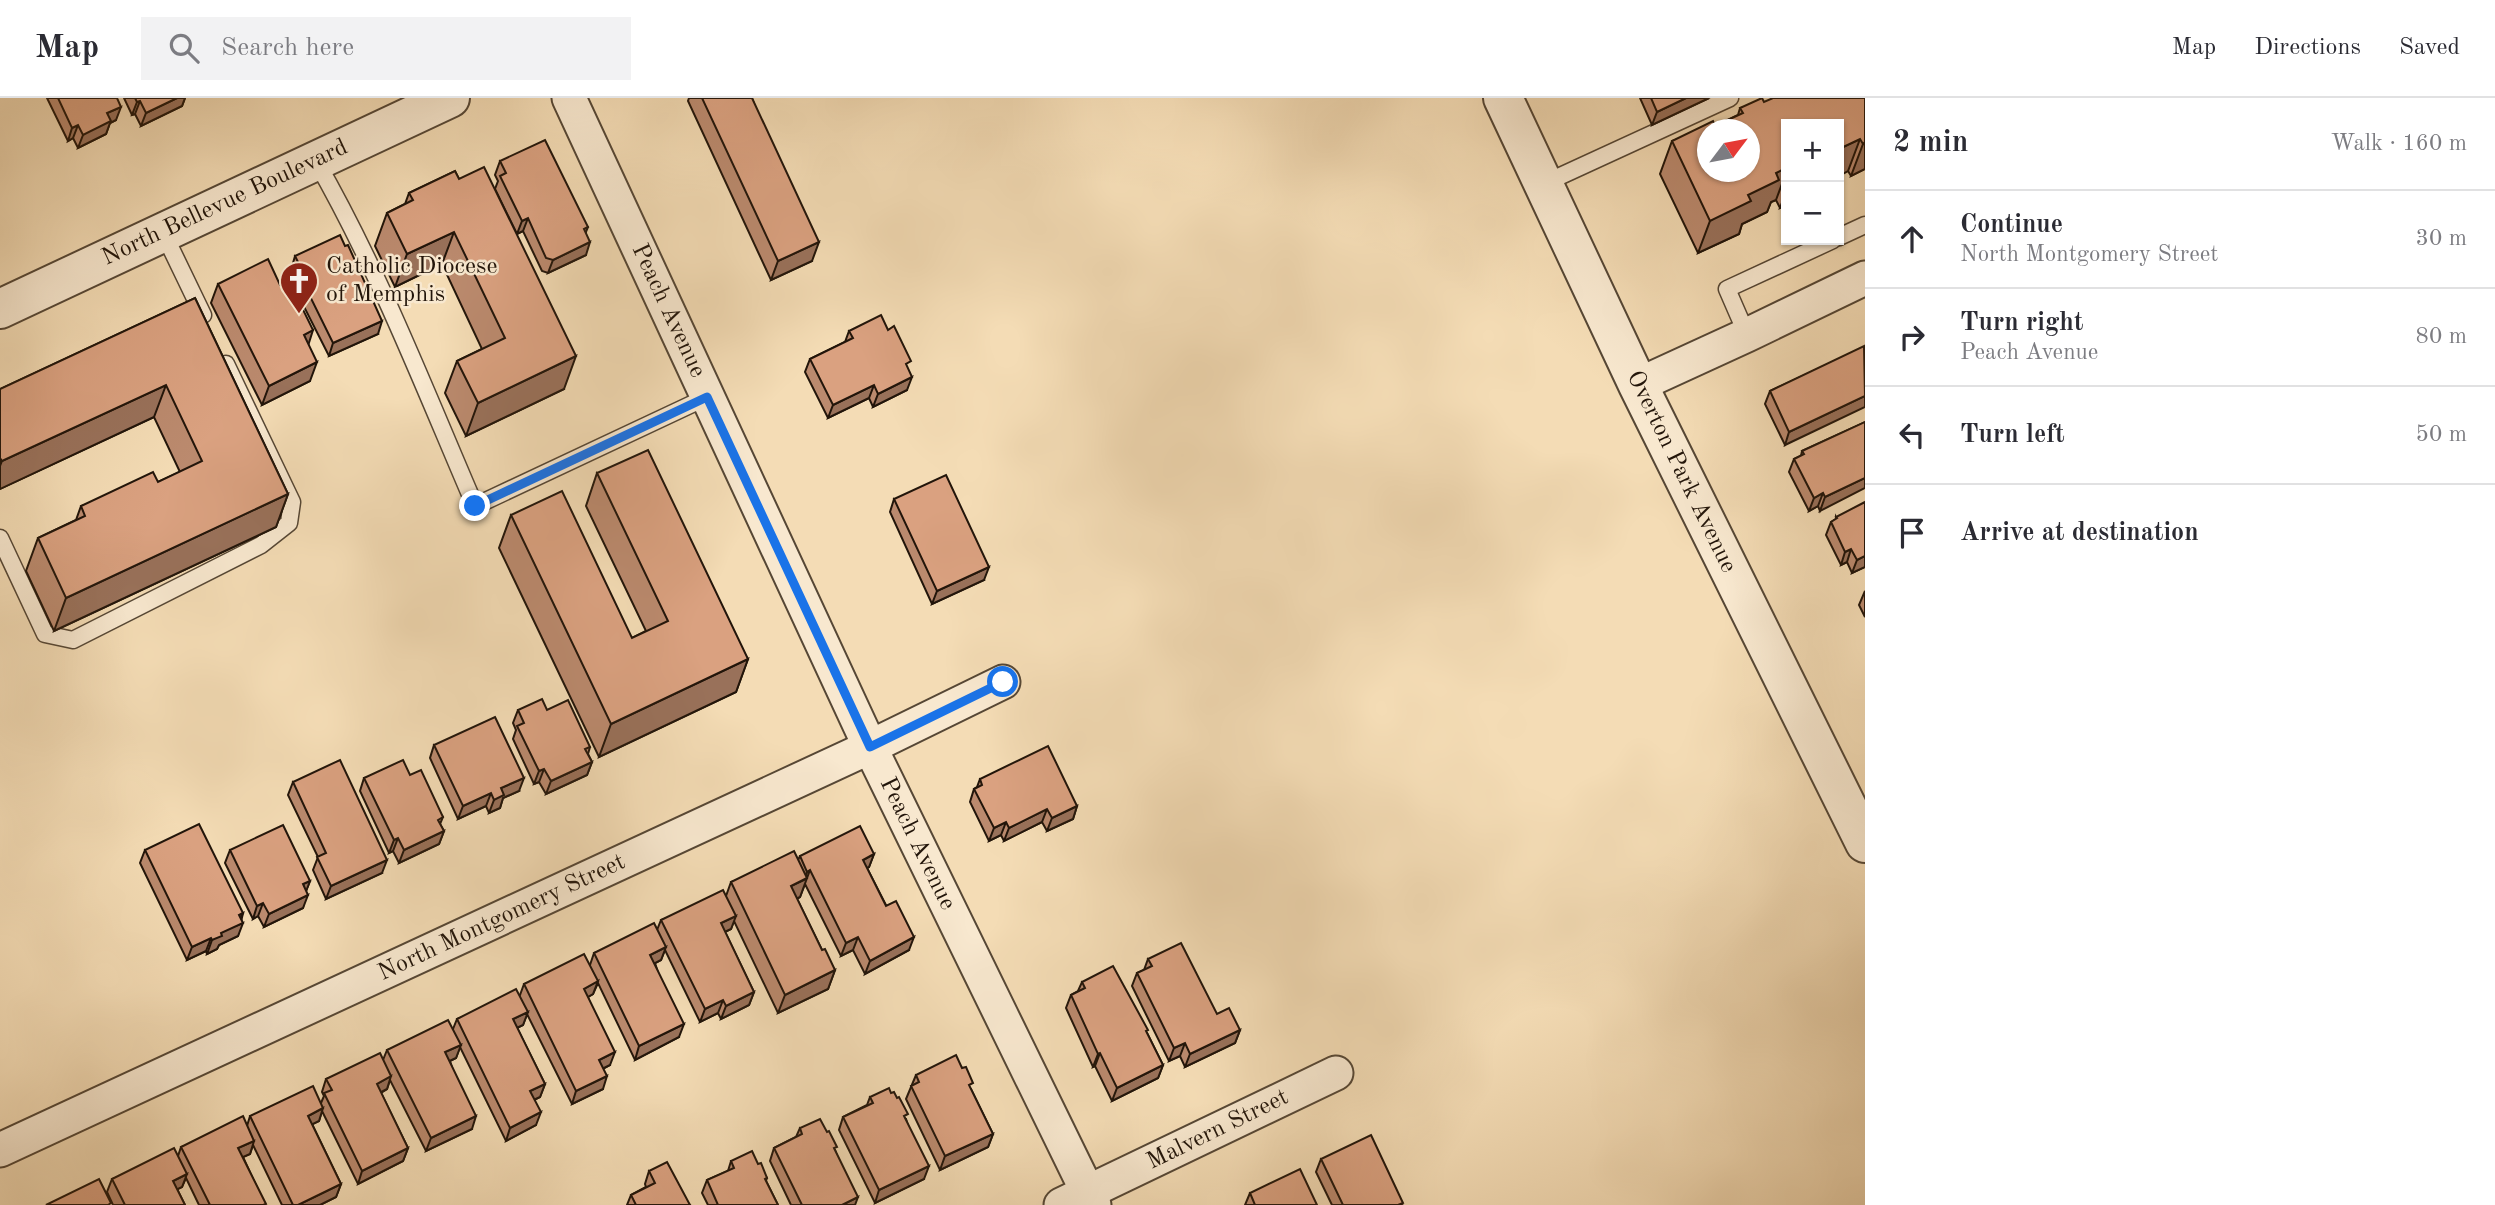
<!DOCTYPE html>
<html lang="en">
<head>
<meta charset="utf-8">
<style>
	body { margin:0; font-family:"Old Standard TT",serif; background:#f2f2f3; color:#2b2b33 }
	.controls { position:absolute; right:21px; top:21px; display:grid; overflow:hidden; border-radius:0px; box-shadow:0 2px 5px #0004 }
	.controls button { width:63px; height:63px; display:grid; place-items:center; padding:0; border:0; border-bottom:2px solid #e1e1e2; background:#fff; color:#2b2b33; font:35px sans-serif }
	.compass { position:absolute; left:1697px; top:21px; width:63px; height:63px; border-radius:50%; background:#fff; box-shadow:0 2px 5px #0004; rotate:58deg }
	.stop { position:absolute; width:21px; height:21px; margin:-16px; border:5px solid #1a73e8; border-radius:50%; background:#fff }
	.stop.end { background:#1a73e8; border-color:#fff; box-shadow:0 2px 7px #0008 }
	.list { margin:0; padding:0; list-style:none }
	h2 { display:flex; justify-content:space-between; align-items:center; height:91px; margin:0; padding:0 28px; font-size:30px }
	h2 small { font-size:23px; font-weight:400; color:#7c7c81 }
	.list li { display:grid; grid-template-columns:46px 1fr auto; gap:21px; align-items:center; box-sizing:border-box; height:98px; padding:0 28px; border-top:2px solid #e1e1e2 }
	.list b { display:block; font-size:26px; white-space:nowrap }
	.list p { margin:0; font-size:23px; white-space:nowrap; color:#7c7c81 }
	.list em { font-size:23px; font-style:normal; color:#7c7c81 }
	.icon { flex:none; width:38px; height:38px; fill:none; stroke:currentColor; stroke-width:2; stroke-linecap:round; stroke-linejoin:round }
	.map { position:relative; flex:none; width:1865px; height:1107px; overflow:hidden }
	header { display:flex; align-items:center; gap:42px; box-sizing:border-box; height:98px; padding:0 35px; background:#fff; border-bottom:2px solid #e1e1e2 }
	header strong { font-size:33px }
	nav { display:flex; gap:38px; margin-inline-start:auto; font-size:24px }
	.search { width:490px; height:63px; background:#f2f2f3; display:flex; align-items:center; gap:18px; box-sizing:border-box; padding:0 24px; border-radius:0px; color:#7c7c81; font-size:26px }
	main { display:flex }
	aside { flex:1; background:#fff }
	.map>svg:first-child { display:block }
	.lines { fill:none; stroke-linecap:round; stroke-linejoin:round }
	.service-casing { stroke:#564735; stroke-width:19 }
	.minor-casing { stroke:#564735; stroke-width:37 }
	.tertiary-casing { stroke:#564735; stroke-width:42 }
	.service { stroke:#f8e8cf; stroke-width:16 }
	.minor { stroke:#f8e8cf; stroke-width:33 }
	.tertiary { stroke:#f8e8cf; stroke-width:38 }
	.wall { fill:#bb8a6e; stroke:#22150a; stroke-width:2 }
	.shaded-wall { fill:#99715a; stroke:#22150a; stroke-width:2 }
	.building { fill:#daa180; stroke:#22150a; stroke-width:2; fill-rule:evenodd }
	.route { stroke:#1a73e8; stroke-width:9 }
	.labels { text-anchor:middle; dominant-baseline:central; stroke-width:5; stroke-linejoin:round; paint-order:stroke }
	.street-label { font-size:24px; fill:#22150a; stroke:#f8e8cf }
	.poi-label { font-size:24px; fill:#22150a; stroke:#f8e8cf; text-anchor:start }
</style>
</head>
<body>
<header>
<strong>Map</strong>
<div class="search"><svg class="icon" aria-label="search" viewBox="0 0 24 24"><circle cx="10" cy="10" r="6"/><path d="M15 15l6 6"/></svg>Search here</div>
<nav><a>Map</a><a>Directions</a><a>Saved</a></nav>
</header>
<main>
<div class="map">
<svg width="1865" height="1107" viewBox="0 0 1865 1107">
	<rect width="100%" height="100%" fill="#f4dcb5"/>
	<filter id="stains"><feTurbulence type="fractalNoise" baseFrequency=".00286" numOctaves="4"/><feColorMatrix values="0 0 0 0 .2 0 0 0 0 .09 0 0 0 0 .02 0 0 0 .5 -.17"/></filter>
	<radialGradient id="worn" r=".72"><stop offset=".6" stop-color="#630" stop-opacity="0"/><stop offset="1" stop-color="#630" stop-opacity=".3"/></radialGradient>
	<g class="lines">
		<defs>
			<g id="service">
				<path d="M316 63C379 173 425 292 475 408L707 299"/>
				<polyline points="1543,86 1730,0"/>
				<polyline points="163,134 203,217"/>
				<polyline points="1839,139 1865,127"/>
				<polyline points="1747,237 1727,191 1833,142"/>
				<polyline points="0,440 45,536 73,542 261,447 289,425 292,404 226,266"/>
			</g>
			<g id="minor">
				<polyline points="569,0 870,649 1094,1107"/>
				<polyline points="1638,287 1747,237 1865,180"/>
				<polyline points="0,1052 870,649 1003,584"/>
				<polyline points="1061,1107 1336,975"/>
			</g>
			<g id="tertiary">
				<polyline points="1503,0 1638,287 1865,745"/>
				<polyline points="0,211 450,0"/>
			</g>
		</defs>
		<use href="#service" class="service-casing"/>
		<use href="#minor" class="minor-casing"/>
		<use href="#tertiary" class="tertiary-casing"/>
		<use href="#service" class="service"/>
		<use href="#minor" class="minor"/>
		<use href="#tertiary" class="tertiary"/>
	</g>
	<g class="wall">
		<polygon points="47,0 117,0 116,22 110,25 106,36 78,50 73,40 68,43"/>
		<polygon points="124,0 185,0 182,8 141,28 135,16 132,17"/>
		<polygon points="689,0 752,0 812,163 771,182 688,3"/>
		<polygon points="1640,0 1709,0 1652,27"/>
		<polygon points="1865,0 1865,71 1851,78 1848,73 1786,26 1786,107 1780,110 1776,102 1771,104 1767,114 1742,126 1739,136 1698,155 1660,76 1672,43 1715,28 1738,17 1740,10 1764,4"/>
		<polygon points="500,63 588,129 586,134 586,157 548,175 542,173 523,133 517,136 495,91 498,83 495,77"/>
		<polygon points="455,73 564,291 466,338 445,295 457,263 482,251 442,166 395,189 375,148 387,115 405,106 409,95"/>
		<polygon points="295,158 378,236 329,258 292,185 294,179 291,172"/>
		<polygon points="218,186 308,246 310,283 262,307 211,205"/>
		<polygon points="195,200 288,396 276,429 54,533 26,473 38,440 76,422 81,408 158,384 180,374 154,319 0,391 0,291"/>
		<polygon points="849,233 908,272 907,292 873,309 869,300 828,320 805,274 810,261 845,244"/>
		<polygon points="1865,249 1785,347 1765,306 1770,293"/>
		<polygon points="1865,324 1820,413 1818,408 1809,413 1789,374 1794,361 1801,358 1802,353"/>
		<polygon points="597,375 748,561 736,594 599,659 499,450 511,417 632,540 646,533 586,408"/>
		<polygon points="894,401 984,482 932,506 890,414"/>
		<polygon points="1836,419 1865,469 1852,475 1847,464 1841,467 1826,437 1831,424 1836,421"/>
		<polygon points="1865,493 1865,519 1859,507"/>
		<polygon points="518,612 547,612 590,649 588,656 592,664 587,677 546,696 539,684 534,686 513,641 516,632 513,625"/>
		<polygon points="434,647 519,693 503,700 500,710 489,715 486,708 458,721 430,660"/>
		<polygon points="410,677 443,719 440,726 444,733 439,746 399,765 393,753 389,755 360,693 364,680"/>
		<polygon points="980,681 1077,708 1073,721 1047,733 1042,724 1004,743 1001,737 989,743 970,704 974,691 977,689"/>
		<polygon points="293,684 382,775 326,801 313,772 318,759 288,697"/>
		<polygon points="145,752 243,815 238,838 219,847 217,851 207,856 206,853 187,862 140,765"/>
		<polygon points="230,752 310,783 306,793 303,810 264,829 258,818 253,821 225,765"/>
		<polygon points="874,756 869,769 867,770 909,852 865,876 853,852 841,858 805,786 800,799 797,801 822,852 835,872 828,891 778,915 734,823 731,831 725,834 754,894 749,907 721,921 718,915 700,924 665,852 661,862 655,865 679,939 635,962 598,885 593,896 588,899 610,967 603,971 603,991 572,1006 527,916 523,927 517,930 545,986 540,999 534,1002 536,1027 506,1043 460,949 456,960 450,963 472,1031 426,1053 390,982 387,991 381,995 408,1050 403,1063 358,1086 322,1013 319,1023 312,1026 341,1086 336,1099 320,1107 282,1107 253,1047 250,1056 243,1059 265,1107 199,1107 186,1080 182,1089 177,1091 185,1107 113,1107 107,1094 112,1081 178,1058 181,1049 247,1028 250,1018 321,1005 324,998 322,994 326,981 383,962 387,952 453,931 457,921 520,897 524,886 590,867 594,855 657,832 661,822 726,798 731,784 798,762 800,758"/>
		<polygon points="1148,861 1217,916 1240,932 1235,945 1185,969 1180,958 1169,963 1132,888 1137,875 1144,872"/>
		<polygon points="1082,884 1147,935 1163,967 1158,980 1112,1003 1095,968 1093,969 1066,910 1071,897 1078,893"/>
		<polygon points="916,977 971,991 993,1036 988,1049 940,1072 906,1001"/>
		<polygon points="870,999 906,1021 924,1081 875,1105 839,1032 843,1019 867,1007"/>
		<polygon points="800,1030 835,1052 855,1107 791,1107 770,1063 774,1050 796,1039"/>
		<polygon points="1321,1061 1402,1107 1332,1107 1316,1074"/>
		<polygon points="731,1063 758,1066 767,1080 766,1083 778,1107 708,1107 702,1095 707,1082 728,1073"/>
		<polygon points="649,1073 690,1107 627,1107 631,1097 646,1089 645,1086"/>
		<polygon points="1250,1095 1317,1107 1245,1107"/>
	</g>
	<g class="shaded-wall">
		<polygon points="177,0 185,0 182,8 141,28 146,15"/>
		<polygon points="1686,0 1709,0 1652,27 1657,14"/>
		<polygon points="140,3 135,16 132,17 137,4"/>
		<polygon points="121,9 116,22 110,25 106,36 78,50 83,37 107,15"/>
		<polygon points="78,27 73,40 68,43 72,30"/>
		<polygon points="1860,41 1848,73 1839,78 1839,51"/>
		<polygon points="1865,44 1865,71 1851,78 1863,46"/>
		<polygon points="1786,70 1786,75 1776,102 1771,104 1767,114 1742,126 1739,136 1698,155 1710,123 1776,75"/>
		<polygon points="1786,94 1786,107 1780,110"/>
		<polygon points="528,120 523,133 517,136 522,123"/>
		<polygon points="454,134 442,166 395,189 407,156"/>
		<polygon points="590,144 586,157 548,175 553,162"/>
		<polygon points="819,144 812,163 771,182 778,163"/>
		<polygon points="382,223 378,236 329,258 333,245"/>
		<polygon points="313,232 307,251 304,237"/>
		<polygon points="576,258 564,291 466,338 478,305"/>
		<polygon points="317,264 310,283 262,307 269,288"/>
		<polygon points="912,279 907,292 873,309 878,296"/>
		<polygon points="166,287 154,319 0,391 0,368 2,363"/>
		<polygon points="874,287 869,300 828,320 833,307"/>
		<polygon points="1865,298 1865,309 1785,347 1789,334"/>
		<polygon points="1865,380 1865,390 1820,413 1825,399"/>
		<polygon points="1823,395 1818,408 1809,413 1814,400"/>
		<polygon points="288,396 276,429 54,533 66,500"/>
		<polygon points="1851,451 1847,464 1841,467 1845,454"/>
		<polygon points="1865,458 1865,469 1852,475 1857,462"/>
		<polygon points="989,469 984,482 932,506 937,493"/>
		<polygon points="748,561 736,594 599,659 611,626"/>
		<polygon points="592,664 587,677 546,696 551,683"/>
		<polygon points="544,671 539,684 534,686 539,673"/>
		<polygon points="524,680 519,693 503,700 500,710 489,715 494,702 501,690"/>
		<polygon points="491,695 486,708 458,721 463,708"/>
		<polygon points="1077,708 1073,721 1047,733 1052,720"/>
		<polygon points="1047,711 1042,724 1004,743 1009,730"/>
		<polygon points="1006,724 1001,737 989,743 994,730"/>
		<polygon points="444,733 439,746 399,765 404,752"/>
		<polygon points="398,740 393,753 389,755 394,742"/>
		<polygon points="874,756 869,769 858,775 863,762"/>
		<polygon points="387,762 382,775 326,801 331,788"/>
		<polygon points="810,772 800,799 784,807 791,788 804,782 807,774"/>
		<polygon points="310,783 305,796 303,786"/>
		<polygon points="308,797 303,810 264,829 269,816"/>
		<polygon points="263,805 258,818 253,821 257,808"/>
		<polygon points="243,815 238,827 243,825 238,838 219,847 217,851 207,856 212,842 221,835 239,817"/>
		<polygon points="736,818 731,831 716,838 721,825"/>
		<polygon points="858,839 853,852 841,858 846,845"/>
		<polygon points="914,839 909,852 865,876 870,863"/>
		<polygon points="211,840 206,853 187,862 192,849"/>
		<polygon points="666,849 661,862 646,870 650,857"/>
		<polygon points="835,872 828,891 778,915 785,897"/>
		<polygon points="598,883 593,896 579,904 584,891"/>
		<polygon points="754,894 749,907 721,921 726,908"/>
		<polygon points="723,902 718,915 700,924 705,911"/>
		<polygon points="528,914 523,927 508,934 513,921"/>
		<polygon points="684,926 679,939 635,962 639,948"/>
		<polygon points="1240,932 1235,945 1185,969 1190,956"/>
		<polygon points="1185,945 1180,958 1169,963 1174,950"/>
		<polygon points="461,947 456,960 441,967 445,954"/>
		<polygon points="615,954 610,967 594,975 599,962"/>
		<polygon points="1100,955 1095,968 1093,969 1098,956"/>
		<polygon points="1163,967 1158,980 1112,1003 1117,990"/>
		<polygon points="391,978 387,991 372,999 377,986"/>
		<polygon points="607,978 603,991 572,1006 576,993"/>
		<polygon points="545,986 540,999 525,1006 530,993"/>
		<polygon points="323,1010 319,1023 303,1031 308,1018"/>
		<polygon points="541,1014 536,1027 506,1043 510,1030"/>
		<polygon points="476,1018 472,1031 426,1053 431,1040"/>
		<polygon points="993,1036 988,1049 940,1072 945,1058"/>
		<polygon points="254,1043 250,1056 234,1063 238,1050"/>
		<polygon points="408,1050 403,1063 358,1086 362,1073"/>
		<polygon points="929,1068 924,1081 875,1105 879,1092"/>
		<polygon points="187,1076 182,1089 168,1096 173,1083"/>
		<polygon points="341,1086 336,1099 320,1107 298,1107"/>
		<polygon points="858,1099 855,1107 842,1107"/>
	</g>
	<g class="building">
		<polygon points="58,0 117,0 121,9 107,15 111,23 83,37 78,27 72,30"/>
		<polygon points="135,0 177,0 146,15 140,3 137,4"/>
		<polygon points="702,0 752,0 819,144 778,163"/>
		<polygon points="1651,0 1686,0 1657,14"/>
		<path d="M1762 0 1764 4 1773 0H1865V44L1863 46 1860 41 1839 51V26H1786V70L1776 75 1779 82 1748 97 1751 103 1710 123 1672 43 1713 23 1715 28 1743 15 1740 10ZM1707 32H1749V74H1707Z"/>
		<polygon points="545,42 588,129 584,131 590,144 553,162 546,160 528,120 522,123 500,78 506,75 500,63"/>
		<polygon points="484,69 576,258 478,305 457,263 505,240 454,134 407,156 387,115 413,102 409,95 455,73 459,81"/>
		<polygon points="340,137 345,148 348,147 382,223 333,245 297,172 301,170 295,158"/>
		<polygon points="268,161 280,187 289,183 313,232 304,237 317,264 269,288 218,186"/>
		<polygon points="195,200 288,396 66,500 38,440 85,418 81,408 153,374 158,384 202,363 166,287 2,363 0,360 0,291"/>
		<polygon points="881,217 888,232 894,228 911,263 906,266 912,279 878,296 874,287 833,307 810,261 853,240 849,233"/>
		<polygon points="1864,248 1865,298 1789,334 1770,293"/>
		<polygon points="1865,324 1865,380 1825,399 1823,395 1814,400 1794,361 1804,356 1802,353"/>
		<polygon points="648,352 748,561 611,626 511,417 562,393 632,540 668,523 597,375"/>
		<polygon points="946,377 989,469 937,493 894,401"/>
		<polygon points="1865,404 1865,458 1857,462 1851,451 1845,454 1831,424 1837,420 1836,419"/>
		<polygon points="542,601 547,612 568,602 590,649 585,651 592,664 551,683 544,671 539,673 517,628 524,625 518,612"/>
		<polygon points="495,619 524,680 501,690 504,697 494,702 491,695 463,708 434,647"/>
		<polygon points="1048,648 1077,708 1052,720 1047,711 1009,730 1006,724 994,730 974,691 982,687 980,681"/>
		<polygon points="340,662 387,762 331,788 317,759 326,755 293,684"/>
		<polygon points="403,662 410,677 421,672 443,719 438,722 444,733 404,752 398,740 394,742 364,680"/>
		<polygon points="199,726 243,815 239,817 243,825 221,835 222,838 212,842 211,840 192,849 145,752"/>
		<polygon points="283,727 310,783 303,786 308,797 269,816 263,805 257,808 230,752"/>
		<polygon points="860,728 874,756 863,762 886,808 896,803 914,839 870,863 858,839 846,845 810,772 807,774 800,758"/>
		<polygon points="794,753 807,780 791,788 822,852 825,851 835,872 785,897 731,784"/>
		<polygon points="723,792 736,818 721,825 754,894 726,908 723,902 705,911 661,822"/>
		<polygon points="654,825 666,849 650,857 684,926 639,948 594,855"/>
		<polygon points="1181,845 1217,916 1229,910 1240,932 1190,956 1185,945 1174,950 1137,875 1152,868 1148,861"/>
		<polygon points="584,856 598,883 584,891 615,954 599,962 607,978 576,993 524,886"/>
		<polygon points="1113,868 1148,932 1146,933 1163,967 1117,990 1100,955 1098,956 1071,897 1085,890 1082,884"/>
		<polygon points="516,891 528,914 513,921 545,986 530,993 541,1014 510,1030 457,921"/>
		<polygon points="448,922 461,947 445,954 476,1018 431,1040 387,952"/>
		<polygon points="380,955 391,978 377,986 408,1050 362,1073 324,995 332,992 326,981"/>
		<polygon points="956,957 962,970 966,969 973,985 969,987 993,1036 945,1058 911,988 919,984 916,977"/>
		<polygon points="313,988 323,1010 308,1018 341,1086 298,1107 293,1107 250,1018"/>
		<polygon points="889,990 891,995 894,994 897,1000 899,999 908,1016 904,1018 929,1068 879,1092 843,1019 873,1005 870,999"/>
		<polygon points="243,1018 254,1043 238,1050 266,1106 263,1107 210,1107 181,1049"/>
		<polygon points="820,1021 827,1034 829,1033 837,1049 834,1050 858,1099 842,1107 802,1107 774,1050 802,1036 800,1030"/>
		<polygon points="1371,1037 1403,1105 1398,1107 1343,1107 1321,1061"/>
		<polygon points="174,1050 187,1076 173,1083 185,1107 125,1107 112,1081"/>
		<polygon points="752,1053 758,1066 761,1065 767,1080 765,1081 778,1107 718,1107 707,1082 734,1070 731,1063"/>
		<polygon points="667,1064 690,1107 636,1107 631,1097 655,1085 649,1073"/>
		<polygon points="1300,1071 1317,1107 1255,1107 1250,1095"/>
		<polygon points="99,1081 111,1105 108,1107 46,1107"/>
	</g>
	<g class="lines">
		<polyline class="route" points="475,408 707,299 870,649 1003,584"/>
	</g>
	<defs>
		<symbol id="church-pin" viewBox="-11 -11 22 30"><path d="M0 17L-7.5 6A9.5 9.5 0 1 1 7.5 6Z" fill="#8f2418" stroke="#f8e8cf"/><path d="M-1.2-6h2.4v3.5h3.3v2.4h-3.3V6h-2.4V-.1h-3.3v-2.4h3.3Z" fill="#fff"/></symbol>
	</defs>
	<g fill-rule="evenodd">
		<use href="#church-pin" x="277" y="161" width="44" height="60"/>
	</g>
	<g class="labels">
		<g class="street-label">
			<text transform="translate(225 105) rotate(-25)">North Bellevue Boulevard</text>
			<text transform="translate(668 213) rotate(65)">Peach Avenue</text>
			<text transform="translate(1681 374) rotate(64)">Overton Park Avenue</text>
			<text transform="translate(917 746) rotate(64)">Peach Avenue</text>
			<text transform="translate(502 820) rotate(-25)">North Montgomery Street</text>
			<text transform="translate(1218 1032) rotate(-26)">Malvern Street</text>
		</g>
		<g class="poi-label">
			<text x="326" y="169">Catholic Diocese<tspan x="326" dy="28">of Memphis</tspan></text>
		</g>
	</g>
	<rect width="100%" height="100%" filter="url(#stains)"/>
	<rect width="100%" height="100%" fill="url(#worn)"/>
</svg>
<div class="controls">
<button>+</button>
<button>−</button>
</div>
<svg class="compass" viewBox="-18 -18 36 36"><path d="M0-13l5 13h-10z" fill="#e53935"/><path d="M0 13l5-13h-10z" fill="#7c7c81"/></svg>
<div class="stop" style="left:1003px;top:584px"></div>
<div class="stop end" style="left:475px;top:408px"></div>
</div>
<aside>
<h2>2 min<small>Walk · 160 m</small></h2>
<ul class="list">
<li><svg class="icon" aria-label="ahead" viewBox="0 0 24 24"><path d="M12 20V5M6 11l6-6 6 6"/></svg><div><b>Continue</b><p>North Montgomery Street</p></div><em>30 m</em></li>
<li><svg class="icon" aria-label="right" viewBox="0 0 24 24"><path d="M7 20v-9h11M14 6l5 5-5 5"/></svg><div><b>Turn right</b><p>Peach Avenue</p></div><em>80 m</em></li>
<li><svg class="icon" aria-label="left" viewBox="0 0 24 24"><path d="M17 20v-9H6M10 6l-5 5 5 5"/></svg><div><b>Turn left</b></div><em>50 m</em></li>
<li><svg class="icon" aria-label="arrive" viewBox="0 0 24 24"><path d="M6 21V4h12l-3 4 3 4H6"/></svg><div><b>Arrive at destination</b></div></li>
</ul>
</aside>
</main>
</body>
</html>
